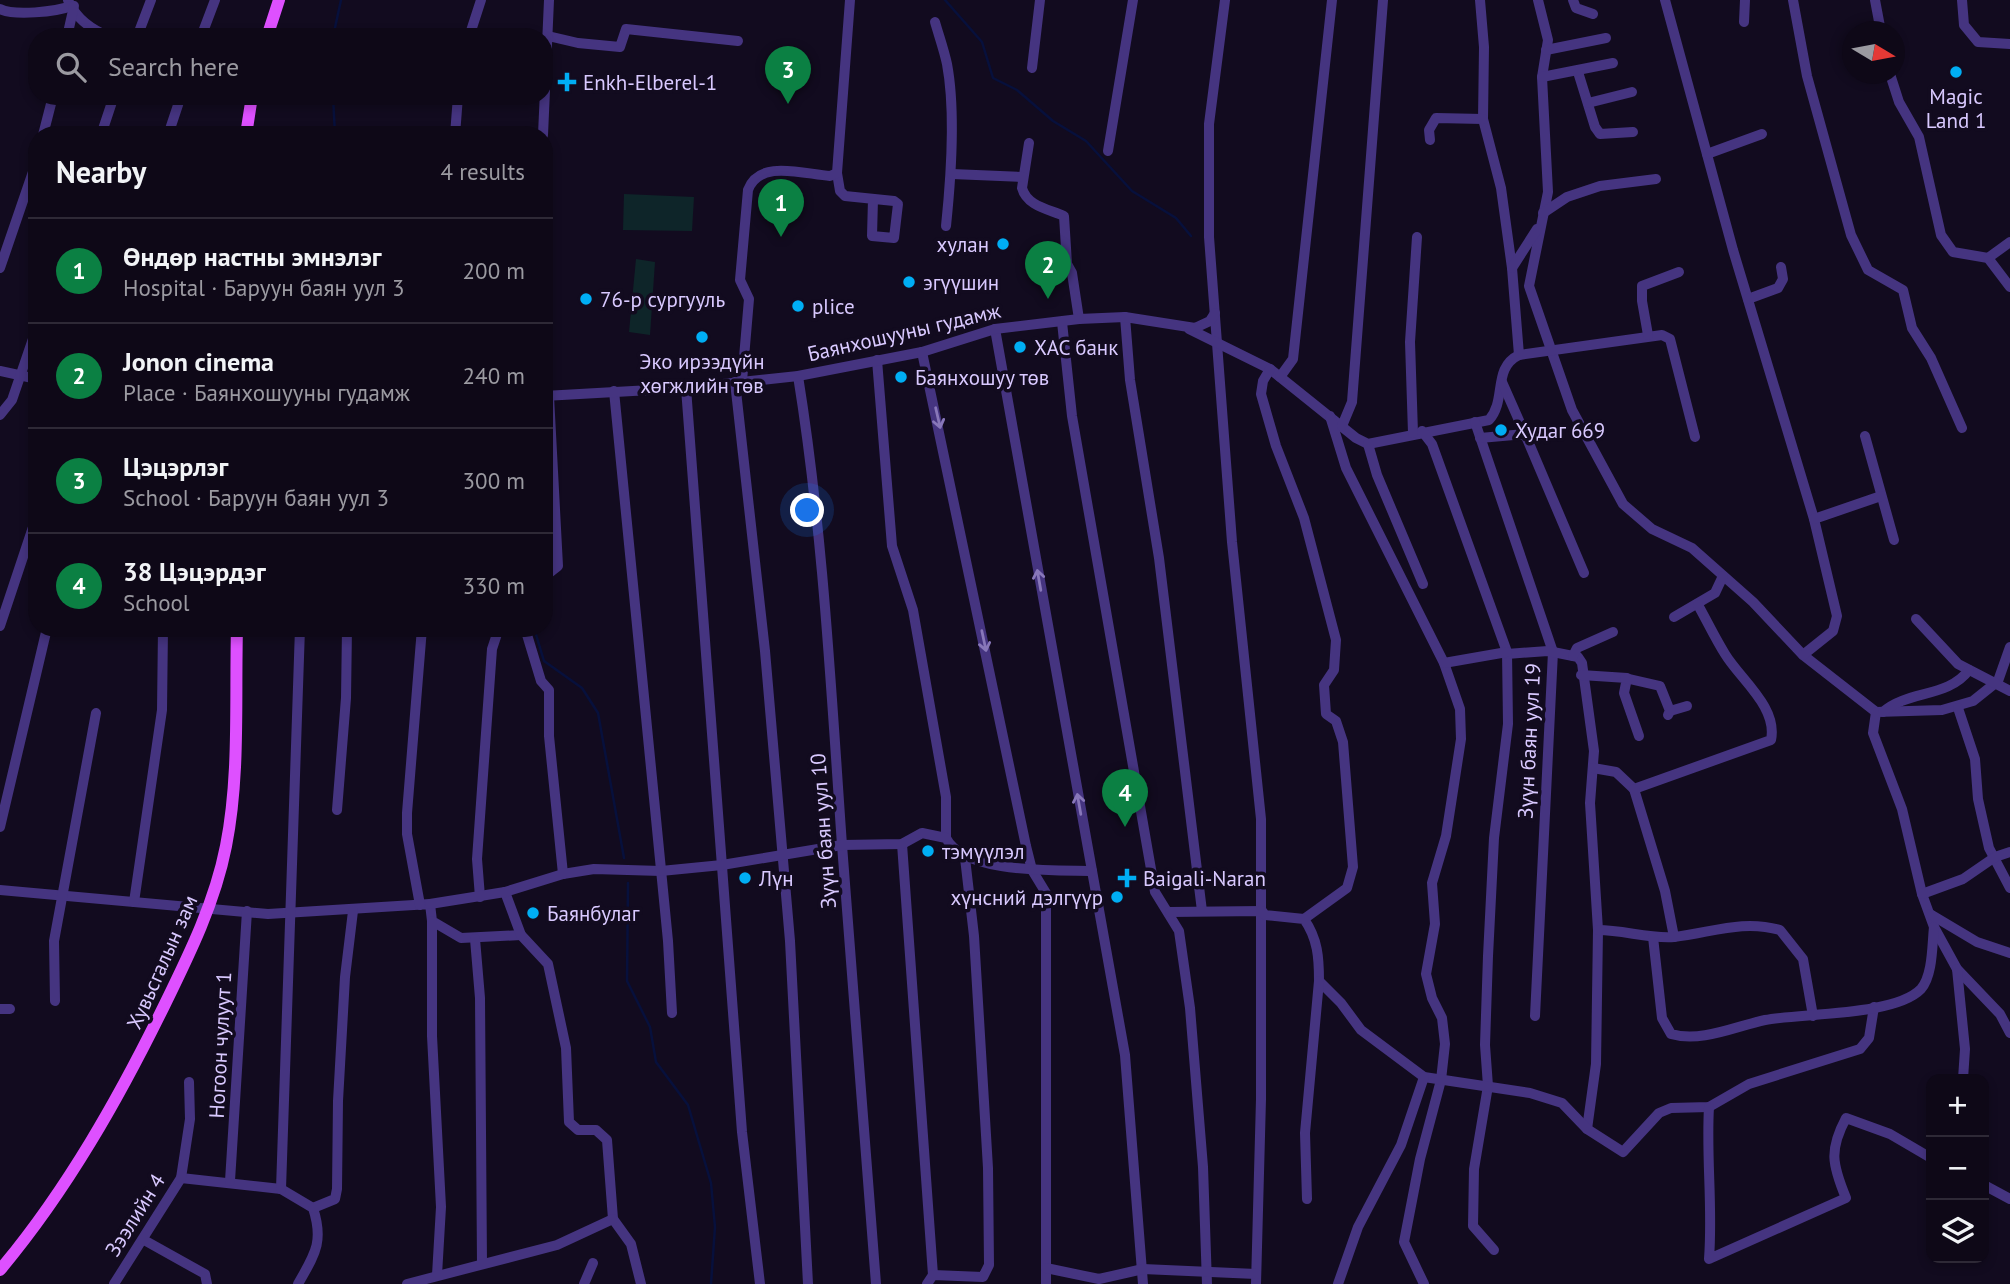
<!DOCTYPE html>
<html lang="en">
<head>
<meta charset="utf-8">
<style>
	body { margin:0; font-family:"PT Sans",sans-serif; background:#1c1624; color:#f1f3f6 }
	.controls { position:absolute; right:21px; bottom:21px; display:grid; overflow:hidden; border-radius:14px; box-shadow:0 4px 10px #0003 }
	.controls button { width:63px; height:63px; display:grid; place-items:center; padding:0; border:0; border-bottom:2px solid #2e2936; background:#0e0817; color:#f1f3f6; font:35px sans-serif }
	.compass { position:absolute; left:1842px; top:21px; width:63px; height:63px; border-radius:50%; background:#0e0817; box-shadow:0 4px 10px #0003; rotate:100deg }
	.you { position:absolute; left:808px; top:511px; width:24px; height:24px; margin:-18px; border:5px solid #fff; border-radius:50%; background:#1a73e8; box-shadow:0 0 0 10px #1a73e833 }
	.badge { display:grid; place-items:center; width:46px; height:46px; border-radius:50%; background:#0b8043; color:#fff; font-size:23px; font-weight:700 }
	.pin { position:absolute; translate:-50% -58px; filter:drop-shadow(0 2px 4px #0008) }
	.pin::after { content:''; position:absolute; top:37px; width:24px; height:21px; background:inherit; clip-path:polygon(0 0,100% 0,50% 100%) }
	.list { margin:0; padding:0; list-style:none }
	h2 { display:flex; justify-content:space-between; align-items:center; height:91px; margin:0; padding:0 28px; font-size:30px }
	h2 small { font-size:23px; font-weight:400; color:#9b9aa1 }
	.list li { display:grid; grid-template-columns:46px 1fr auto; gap:21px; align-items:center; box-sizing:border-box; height:105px; padding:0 28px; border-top:2px solid #2e2936 }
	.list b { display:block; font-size:26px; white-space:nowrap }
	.list p { margin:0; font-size:23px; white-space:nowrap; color:#9b9aa1 }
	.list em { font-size:23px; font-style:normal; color:#9b9aa1 }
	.icon { flex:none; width:38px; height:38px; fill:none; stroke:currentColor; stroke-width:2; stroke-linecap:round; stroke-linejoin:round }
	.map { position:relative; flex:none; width:2010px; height:1284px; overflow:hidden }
	.search { position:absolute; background:#0e0817; box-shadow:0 4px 10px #0003; left:28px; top:28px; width:525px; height:77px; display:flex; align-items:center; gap:18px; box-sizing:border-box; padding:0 24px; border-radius:28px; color:#9b9aa1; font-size:26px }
	.panel { position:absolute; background:#0e0817; box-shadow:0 4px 10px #0003; left:28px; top:126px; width:525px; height:511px; border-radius:28px }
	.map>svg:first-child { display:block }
	.green { fill:#0e2529 }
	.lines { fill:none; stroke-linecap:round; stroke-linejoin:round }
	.stream { stroke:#07103c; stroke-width:2.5 }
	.minor { stroke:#453480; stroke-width:10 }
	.major { stroke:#de50ff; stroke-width:12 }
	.oneway { stroke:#8877b9 }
	.poi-dot { fill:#00aef4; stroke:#120b1f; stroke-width:2.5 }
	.labels { text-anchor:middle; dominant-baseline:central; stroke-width:7; stroke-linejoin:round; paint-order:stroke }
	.poi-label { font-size:21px; fill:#d9c9ff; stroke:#120b1f; text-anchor:start }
	.street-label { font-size:21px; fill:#d9c9ff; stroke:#120b1f }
</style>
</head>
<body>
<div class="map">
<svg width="2010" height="1284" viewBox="0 0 2010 1284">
	<rect width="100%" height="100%" fill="#120b1f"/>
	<g class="green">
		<polygon points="624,194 694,197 692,231 623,230"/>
		<polygon points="636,259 655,262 650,335 629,332"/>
	</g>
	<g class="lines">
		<g class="stream">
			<polyline points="945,0 982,42 993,78 1017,90 1053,121 1086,141 1132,191 1176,218 1191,236"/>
			<polyline points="333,37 341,0"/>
			<polyline points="333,96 335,135"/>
			<polyline points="534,628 544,661 582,688 598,713 624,858"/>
			<polyline points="628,883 627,981 650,1027 656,1062 688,1105 711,1183 715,1227 711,1284"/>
		</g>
		<g class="minor">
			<path d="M68 0C76 19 92 30 110 37"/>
			<polyline points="1225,0 1209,124 1209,237 1232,542 1261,819 1261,1099 1256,1284"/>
			<polyline points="1480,0 1484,47 1483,119 1501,188 1512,268 1519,355"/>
			<polyline points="1538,0 1548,40 1542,77 1548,192 1529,286 1572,410 1623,504 1652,529 1692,548 1753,602 1803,655 1876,712 1942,710 1973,701 1998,681 2010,647"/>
			<polyline points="1573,0 1576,8 1593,14"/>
			<polyline points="1665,0 1733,250 1814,519 1837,616 1833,631 1803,655"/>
			<polyline points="1793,0 1807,76 1851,235 1868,270 1903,290 1912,328 1931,358 1962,428"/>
			<polyline points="1875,0 1881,32"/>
			<polyline points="1962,0 1964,25 1978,42 2010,44"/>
			<path d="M0 9C14 16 56 12 71 6"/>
			<path d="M935 22C939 36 944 50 947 64 956 112 951 178 946 226"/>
			<polyline points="1744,22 1745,0"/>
			<polyline points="548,36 578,43 620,47 626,29 738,41"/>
			<polyline points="67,37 74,6"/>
			<polyline points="137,37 151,0"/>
			<polyline points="201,37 215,0"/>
			<polyline points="469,37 481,0"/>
			<polyline points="1546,50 1606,38"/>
			<polyline points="1032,68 1040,0"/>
			<polyline points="1578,72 1595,127 1600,134 1633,132"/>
			<polyline points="1890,74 1899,102 1919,137 1941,235 1953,252 1988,258 2010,287"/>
			<polyline points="1542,77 1613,63"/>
			<polyline points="1588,103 1632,92"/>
			<polyline points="43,135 53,96"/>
			<polyline points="101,135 114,96"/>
			<polyline points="168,135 181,96"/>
			<polyline points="455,135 458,96"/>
			<polyline points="543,135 549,0"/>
			<polyline points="1430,140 1429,130 1436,118 1483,119"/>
			<path d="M1029 143 1022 188C1027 206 1048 209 1064 216L1067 264 1072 273 1079 319"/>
			<polyline points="1108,151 1133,0"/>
			<polyline points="1707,154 1762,134"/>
			<polyline points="837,173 840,191 845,196 894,201 898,204 894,238 872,236 873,199"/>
			<polyline points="952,174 1023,177"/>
			<polyline points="1543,213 1567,197 1600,186 1656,179"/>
			<polyline points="1988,258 2010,242"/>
			<polyline points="0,268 37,160"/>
			<polyline points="1512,268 1537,229"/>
			<polyline points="1748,299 1778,288 1783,279 1781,267"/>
			<polyline points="1125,317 1130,380 1159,558 1202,911"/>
			<polyline points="1062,322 1072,416 1155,892 1179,931 1190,1008 1203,1167 1207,1284"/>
			<polyline points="995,329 1125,1055 1143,1284"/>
			<path d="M1189 329 1270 369 1356 438 1368 444 1489 420C1507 400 1492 368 1519 355L1662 335 1670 339 1695 437"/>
			<polyline points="1648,335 1642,301 1642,286 1679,272"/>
			<polyline points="922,352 1026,846 1032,870 1046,893 1046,1284"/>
			<polyline points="877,360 892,546 913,610 946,797 946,838"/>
			<polyline points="1270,369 1263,381 1261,394 1276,446 1304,518 1336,640 1334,670 1324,685 1326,714 1336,721 1343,742 1353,867 1347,888 1304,919"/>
			<polyline points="0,371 37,379"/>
			<path d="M798 376C823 531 831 689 842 845 852 992 864 1138 876 1284"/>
			<polyline points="1280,377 1293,359 1332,0"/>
			<path d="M742 381 749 299 740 280 748 190C759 159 803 174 830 176L837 173 850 0"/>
			<polyline points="735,382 765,651 790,941 808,1284"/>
			<polyline points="1502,382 1525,434"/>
			<polyline points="686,388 742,1132 760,1284"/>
			<polyline points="614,391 668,941 672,1013"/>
			<polyline points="544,396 686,388 798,376 922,352 995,329 1079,319 1125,317 1195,328 1210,321 1215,313"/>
			<polyline points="0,415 12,400 37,327"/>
			<polyline points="1330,416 1346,468 1444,663 1460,709 1461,739 1446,836 1432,883 1435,924 1426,974 1432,998 1442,1018 1445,1044 1441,1080 1420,1159 1404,1242 1424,1284"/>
			<polyline points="1475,422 1553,652 1535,1016"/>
			<polyline points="1342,426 1352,402 1383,0"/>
			<polyline points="1422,431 1432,444 1507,652 1508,724 1494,838 1488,956 1485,1045 1488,1086 1474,1169 1473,1226 1494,1250"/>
			<polyline points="1413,433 1410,342 1417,237"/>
			<polyline points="1865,436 1894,540"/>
			<polyline points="1480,438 1525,434 1584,573"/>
			<polyline points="1368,444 1377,475 1423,584"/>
			<polyline points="1814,519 1881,496"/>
			<polyline points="544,577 558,566 549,396"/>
			<polyline points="1674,617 1715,593 1723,576"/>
			<polyline points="1916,619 1958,664 2010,691"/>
			<polyline points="0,626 37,515"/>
			<polyline points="525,628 541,681 549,690 549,736 563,874"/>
			<polyline points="1507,654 1548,651 1578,657 1582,663 1594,751 1590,803 1598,930 1596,1064 1587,1129"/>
			<polyline points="1573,656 1577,648 1613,632"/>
			<polyline points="1444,663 1507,652"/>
			<polyline points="1581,675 1627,678 1624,693 1639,736"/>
			<polyline points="1625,678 1660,686 1670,711 1668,715"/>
			<polyline points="1958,708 1975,759 1978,799 1989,848 2010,888"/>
			<polyline points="1670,711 1687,706"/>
			<polyline points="1876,712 1873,733 1902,809 1922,894 1934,927 1957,969 2000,1014 2010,1033"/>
			<path d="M1883 712C1908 690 1948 698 1969 670"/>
			<path d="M1593 768 1616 772 1634 789 1771 740C1778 707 1740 679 1725 654 1715 638 1707 621 1698 605"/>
			<polyline points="1634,789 1665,891 1674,937"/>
			<polyline points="337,810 346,698 347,628"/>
			<polyline points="0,827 47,628"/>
			<polyline points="902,844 933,1275"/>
			<polyline points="0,890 268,914 430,904 432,921 461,938 521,935"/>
			<polyline points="505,892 521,935 548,964 566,1048 569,1122 578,1130 596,1130 607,1140 613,1219 631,1244 641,1284"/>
			<polyline points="1922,894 1963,879 1995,857 2010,852"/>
			<polyline points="480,897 477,859 492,649 499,628"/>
			<polyline points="134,902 162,710 163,628"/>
			<path d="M430 904 505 892 563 874 594 869 661 871 722 865 842 845 902 844 922 833 946 838C964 874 1055 870 1092 871"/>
			<polyline points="420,905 407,834 407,813 422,628"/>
			<path d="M1170 912 1262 911 1265 915 1304 919C1318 939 1319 958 1319 981L1341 1003 1361 1030 1424 1077 1530 1093 1562 1103 1587 1129 1623 1152 1659 1113 1671 1108 1709 1107 1749 1084 1860 1049 1869 1038 1874 1007"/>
			<polyline points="1930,914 1977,942 2010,953"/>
			<polyline points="432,921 432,1036 441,1207 437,1275"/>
			<path d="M1598 930C1624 930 1649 939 1674 937 1711 933 1742 919 1780 930L1803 959 1813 1016"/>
			<path d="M1653 937 1662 1018 1671 1034C1701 1043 1736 1026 1765 1020 1802 1013 1895 1016 1921 989 1933 975 1932 945 1934 927"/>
			<polyline points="475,939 480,998 482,1264"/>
			<polyline points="1957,969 1965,1049 1963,1079"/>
			<polyline points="55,1001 54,941 96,713"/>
			<polyline points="0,1009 10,1009"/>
			<path d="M1709 1107C1706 1158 1713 1207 1709 1259L1846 1198C1832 1164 1829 1150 1846 1118L1890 1134 1931 1158"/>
			<path d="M181 1178 281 1189 313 1208C324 1242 315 1254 298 1284"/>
			<polyline points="230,1181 247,911"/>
			<polyline points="1984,1185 2010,1199"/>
			<polyline points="281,1189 300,628"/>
			<polyline points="1307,1199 1305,1133 1319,981"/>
			<polyline points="313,1208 335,1199 337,1189 338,1101 345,977 353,911"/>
			<polyline points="144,1240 205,1274 207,1284"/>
			<polyline points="1046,1268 1099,1279 1143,1269 1256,1274"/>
			<polyline points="114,1284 181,1178 190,1119 189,1082"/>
			<polyline points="407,1284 557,1245 613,1219"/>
			<polyline points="584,1284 593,1263"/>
			<polyline points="927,1284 933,1275 983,1277 989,1265 988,1168 974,936 965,858"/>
			<polyline points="1338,1284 1358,1227 1401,1145 1424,1077"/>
		</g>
		<g class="major">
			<polyline points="267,37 279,0"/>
			<polyline points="246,135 252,96"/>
			<path d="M0 1270C67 1190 119 1098 165 1004 190 953 215 902 226 846 240 775 235 700 237 628"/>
		</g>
	</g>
	<defs><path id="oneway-shaft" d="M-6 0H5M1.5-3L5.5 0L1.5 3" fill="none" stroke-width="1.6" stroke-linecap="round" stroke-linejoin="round" transform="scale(1.75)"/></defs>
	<g class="oneway">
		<use href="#oneway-shaft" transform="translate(938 418) rotate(77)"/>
		<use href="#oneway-shaft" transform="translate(1039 580) rotate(-100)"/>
		<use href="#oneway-shaft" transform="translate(984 641) rotate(78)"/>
		<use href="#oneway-shaft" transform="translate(1079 804) rotate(-100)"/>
	</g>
	<g class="poi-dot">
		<circle cx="1956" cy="72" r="7"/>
		<path d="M563.5 71.5h7v7h7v7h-7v7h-7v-7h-7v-7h7z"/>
		<circle cx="1003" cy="244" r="7"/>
		<circle cx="909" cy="282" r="7"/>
		<circle cx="586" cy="299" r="7"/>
		<circle cx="798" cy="306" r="7"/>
		<circle cx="702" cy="337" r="7"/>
		<circle cx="1020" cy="347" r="7"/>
		<circle cx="901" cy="377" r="7"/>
		<circle cx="1501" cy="430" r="7"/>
		<circle cx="928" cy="851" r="7"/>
		<circle cx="745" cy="878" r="7"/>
		<path d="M1123.5 867.5h7v7h7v7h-7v7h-7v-7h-7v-7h7z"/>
		<circle cx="1117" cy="897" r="7"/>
		<circle cx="533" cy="913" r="7"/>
	</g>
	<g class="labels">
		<g class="poi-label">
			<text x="583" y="82">Enkh-Elberel-1</text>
			<text x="1956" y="96" text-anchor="middle">Magic<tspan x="1956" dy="24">Land 1</tspan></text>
			<text x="989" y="244" text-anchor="end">хулан</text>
			<text x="923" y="282">эгүүшин</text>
			<text x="600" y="299">76-р сургууль</text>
			<text x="812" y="306">plice</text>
			<text x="1034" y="347">ХАС банк</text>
			<text x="702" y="361" text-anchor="middle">Эко ирээдүйн<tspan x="702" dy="24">хөгжлийн төв</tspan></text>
			<text x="915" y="377">Баянхошуу төв</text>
			<text x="1515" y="430">Худаг 669</text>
			<text x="942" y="851">тэмүүлэл</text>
			<text x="759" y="878">Лүн</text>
			<text x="1143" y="878">Baigali-Naran</text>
			<text x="1103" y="897" text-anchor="end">хүнсний дэлгүүр</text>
			<text x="547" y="913">Баянбулаг</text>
		</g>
		<g class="street-label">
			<text transform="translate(904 332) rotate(-13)">Баянхошууны гудамж</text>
			<text transform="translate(1529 741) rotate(-87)">Зүүн баян уул 19</text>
			<text transform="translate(823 831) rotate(-94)">Зүүн баян уул 10</text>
			<text transform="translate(162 962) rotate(-66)">Хувьсгалын зам</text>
			<text transform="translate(220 1045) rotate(-87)">Ногоон чулуут 1</text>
			<text transform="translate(135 1215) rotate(-58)">Зээлийн 4</text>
		</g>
	</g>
</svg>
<div class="controls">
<button>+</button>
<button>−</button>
<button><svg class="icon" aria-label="layers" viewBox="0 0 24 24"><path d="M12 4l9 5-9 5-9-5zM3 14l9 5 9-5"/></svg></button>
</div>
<svg class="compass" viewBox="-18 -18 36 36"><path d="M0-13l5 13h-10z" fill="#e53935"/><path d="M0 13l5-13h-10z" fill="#9b9aa1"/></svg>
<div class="you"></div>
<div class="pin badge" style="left:781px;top:237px">1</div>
<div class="pin badge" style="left:1048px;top:299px">2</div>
<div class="pin badge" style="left:788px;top:104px">3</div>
<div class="pin badge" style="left:1125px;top:827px">4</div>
<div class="search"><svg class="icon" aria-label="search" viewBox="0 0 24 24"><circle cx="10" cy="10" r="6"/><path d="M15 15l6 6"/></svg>Search here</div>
<section class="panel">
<h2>Nearby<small>4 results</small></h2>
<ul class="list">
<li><span class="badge">1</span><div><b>Өндөр настны эмнэлэг</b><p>Hospital · Баруун баян уул 3</p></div><em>200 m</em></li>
<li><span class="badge">2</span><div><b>Jonon cinema</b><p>Place · Баянхошууны гудамж</p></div><em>240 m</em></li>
<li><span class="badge">3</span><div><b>Цэцэрлэг</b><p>School · Баруун баян уул 3</p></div><em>300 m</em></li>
<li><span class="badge">4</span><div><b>38 Цэцэрдэг</b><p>School</p></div><em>330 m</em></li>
</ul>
</section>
</div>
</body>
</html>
